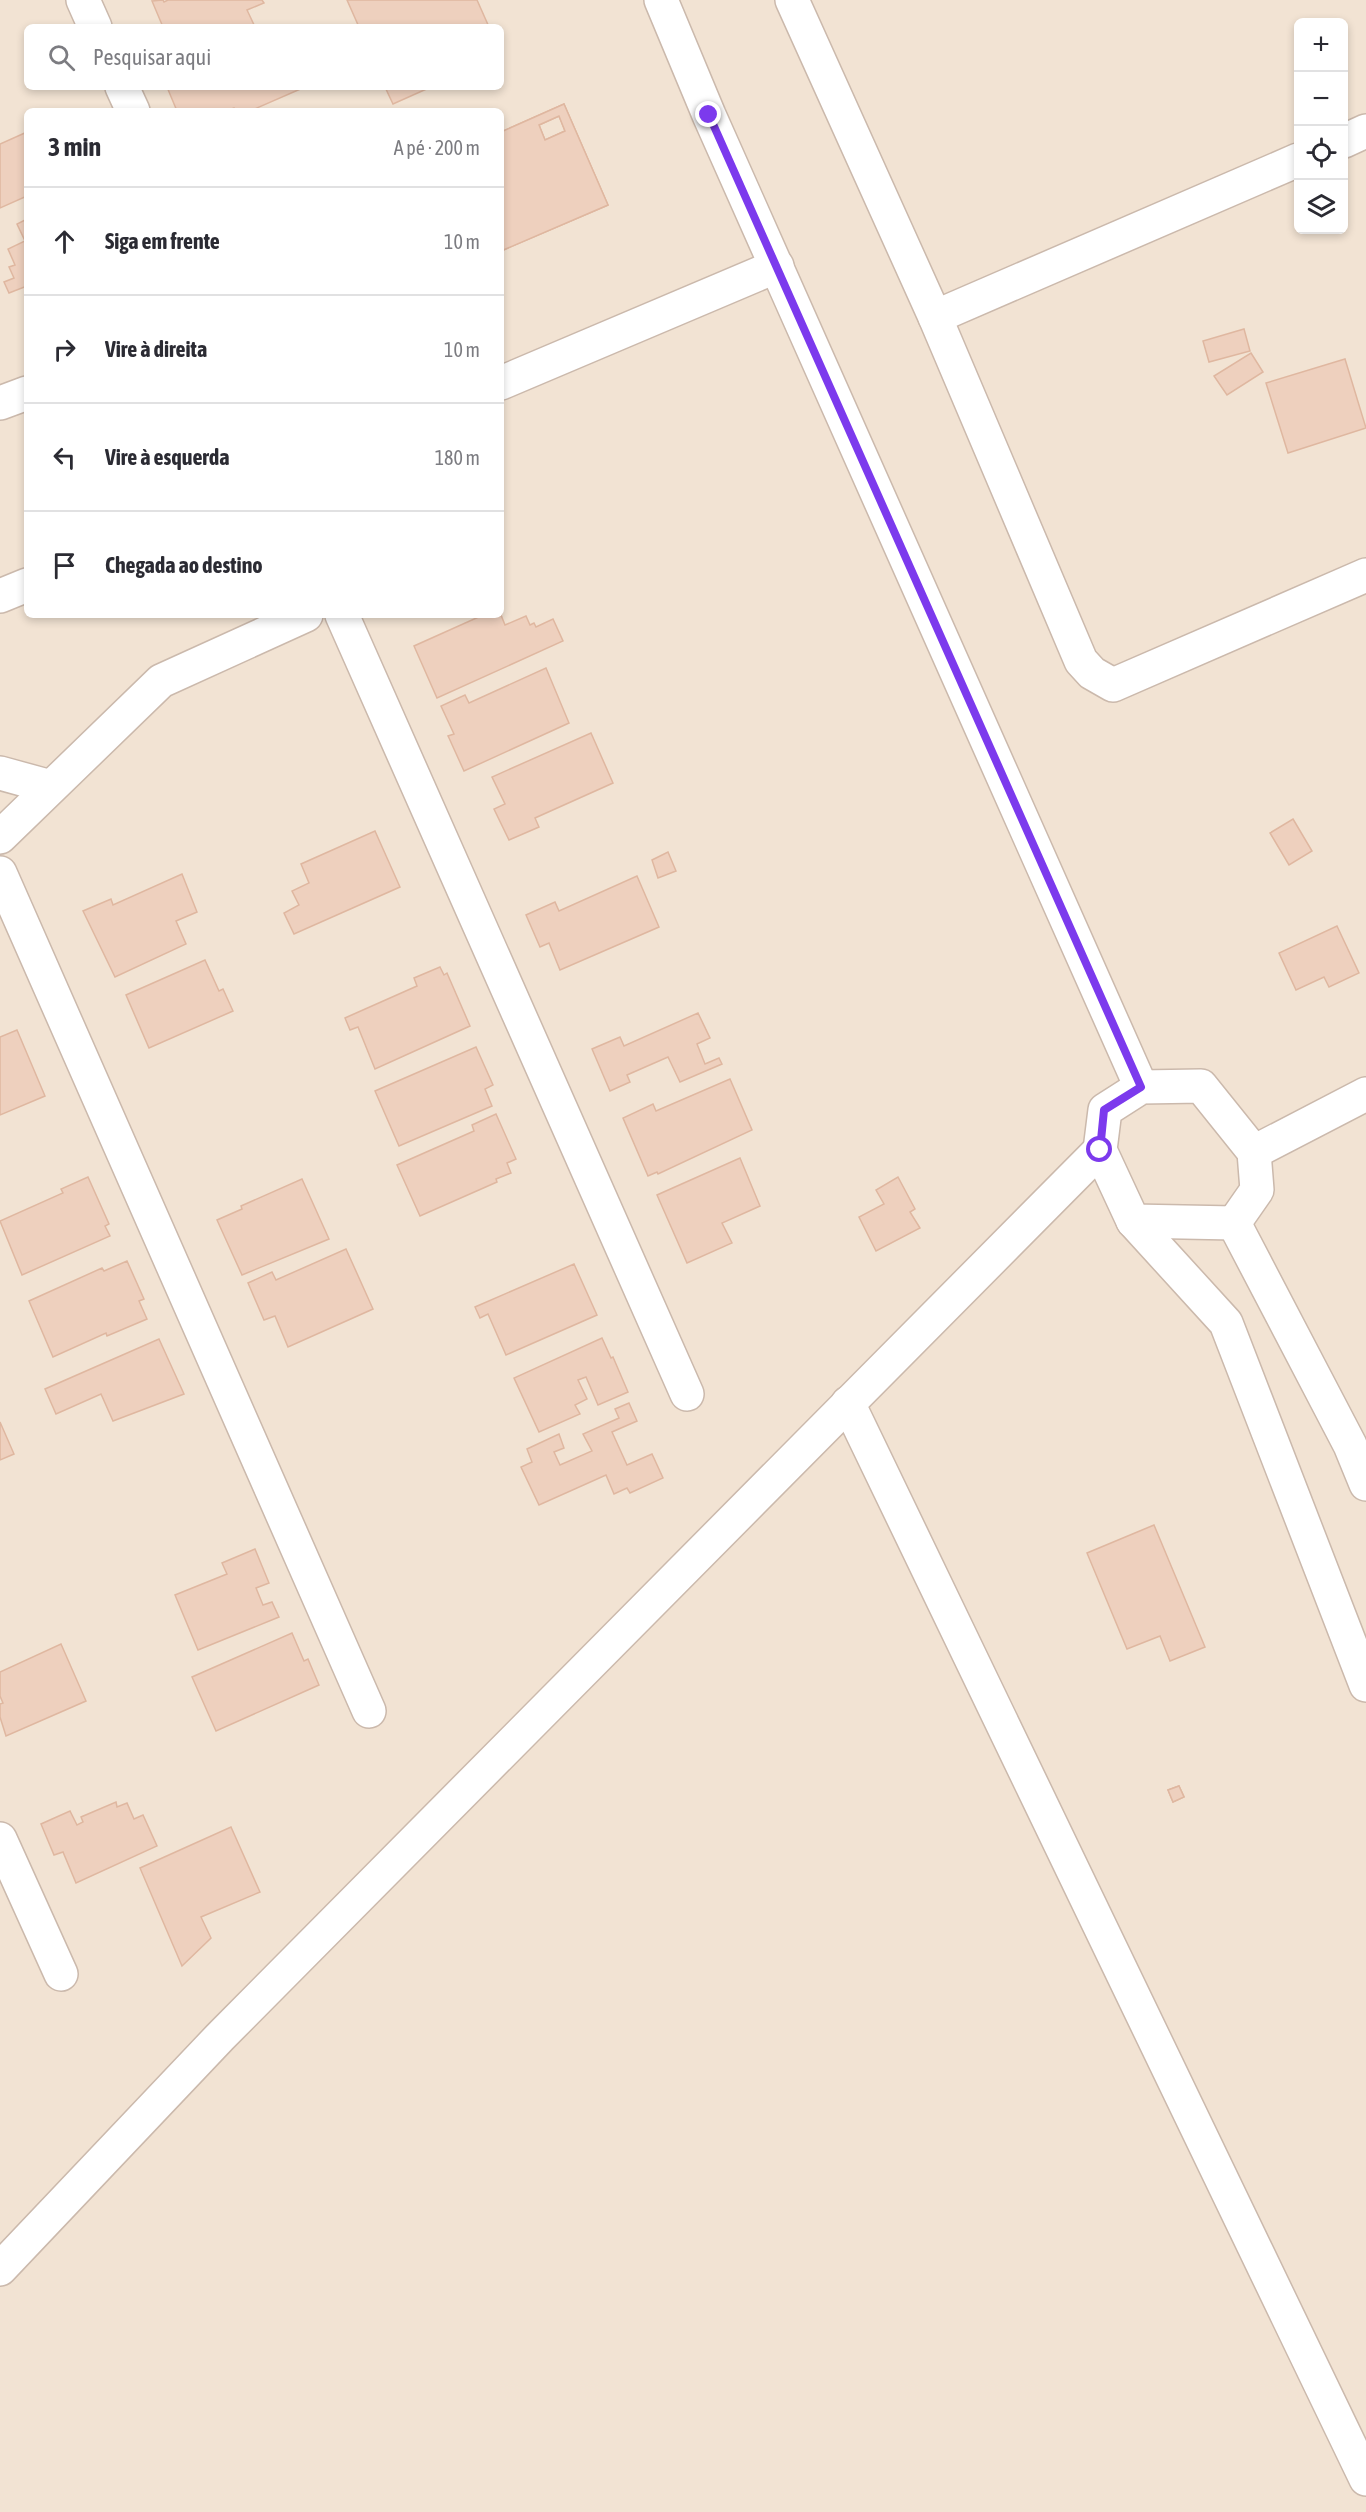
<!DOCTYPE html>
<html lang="pt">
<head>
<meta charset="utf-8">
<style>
	body { margin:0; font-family:"Asap Condensed",sans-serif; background:#f7f7f7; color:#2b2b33 }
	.controls { position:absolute; right:18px; top:18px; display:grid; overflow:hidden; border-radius:9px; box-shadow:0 3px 9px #0003 }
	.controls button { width:54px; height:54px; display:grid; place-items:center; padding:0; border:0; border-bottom:2px solid #e1e1e2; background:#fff; color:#2b2b33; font:30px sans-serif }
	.stop { position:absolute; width:18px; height:18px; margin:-14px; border:4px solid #7c3aed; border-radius:50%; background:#fff }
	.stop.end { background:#7c3aed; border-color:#fff; box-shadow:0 2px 6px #0008 }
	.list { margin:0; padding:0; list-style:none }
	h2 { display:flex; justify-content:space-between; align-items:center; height:78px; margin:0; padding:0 24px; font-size:26px }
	h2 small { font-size:20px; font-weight:400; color:#7c7c81 }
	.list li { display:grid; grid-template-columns:39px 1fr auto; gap:18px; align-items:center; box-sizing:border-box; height:108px; padding:0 24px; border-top:2px solid #e1e1e2 }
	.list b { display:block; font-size:22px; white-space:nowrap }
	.list em { font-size:20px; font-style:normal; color:#7c7c81 }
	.icon { flex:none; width:33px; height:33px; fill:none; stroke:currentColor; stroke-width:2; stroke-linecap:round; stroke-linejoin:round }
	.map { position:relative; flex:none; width:1366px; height:2512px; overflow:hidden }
	.search { position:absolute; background:#fff; box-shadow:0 3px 9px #0003; left:24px; top:24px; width:480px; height:66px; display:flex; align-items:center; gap:15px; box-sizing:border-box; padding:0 21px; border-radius:9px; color:#7c7c81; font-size:22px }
	.panel { position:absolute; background:#fff; box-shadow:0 3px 9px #0003; left:24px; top:108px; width:480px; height:510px; border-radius:9px }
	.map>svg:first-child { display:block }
	.residential { fill:#f2e3d3; fill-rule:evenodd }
	.building { fill:#eed0be; stroke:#dfb7a0; stroke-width:1.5; fill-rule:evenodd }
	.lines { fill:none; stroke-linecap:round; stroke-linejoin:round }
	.minor-casing { stroke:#cbb9ac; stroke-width:36 }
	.minor { stroke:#fff; stroke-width:33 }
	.route { stroke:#7c3aed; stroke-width:8 }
</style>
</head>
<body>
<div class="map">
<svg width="1366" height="2512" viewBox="0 0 1366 2512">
	<rect width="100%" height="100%" fill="#faf2e4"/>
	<path class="residential" d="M0 0H1366V2512H0ZM1298 22H1344V230H1298ZM27 27H501V87H27ZM27 111H501V615H27Z"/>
	<g class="building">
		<polygon points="163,0 164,2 168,0 262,0 264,3 247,10 255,27 163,27 152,1"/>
		<polygon points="347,0 477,0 489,27 359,27"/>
		<polygon points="167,87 305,87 250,111 236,111 234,108 227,111 177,111"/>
		<polygon points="385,87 431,87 393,104"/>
		<path d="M564 104 608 205 501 251V132ZM559 116 565 131 545 140 539 125Z"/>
		<path d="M564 104 608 205 501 251V132ZM559 116 565 131 545 140 539 125Z"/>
		<polygon points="27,132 27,196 0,208 0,144"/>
		<polygon points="27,219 27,286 9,293 4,282 14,278 9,267 15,265 8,249 25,241 17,224"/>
		<polygon points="1244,329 1250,351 1209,362 1203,341"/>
		<polygon points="1251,353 1263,372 1227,395 1214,376"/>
		<polygon points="1345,359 1366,428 1288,453 1266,383"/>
		<polygon points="483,615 501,615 505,625 526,616 530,625 534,623 536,627 553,619 563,641 437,698 414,646"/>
		<polygon points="546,668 569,723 464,771 449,738 448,736 454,734 441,706 465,695 469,703"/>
		<polygon points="591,733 613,783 535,818 539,827 509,840 494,809 505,804 492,777"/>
		<polygon points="1293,819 1312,851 1289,865 1270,833"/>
		<polygon points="375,831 400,887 294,934 284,913 299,905 292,891 309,883 301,864"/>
		<polygon points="668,852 676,871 658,878 652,860"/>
		<polygon points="182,874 197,912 176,921 186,944 115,977 83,911 111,899 113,905"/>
		<polygon points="637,876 659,927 560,970 549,943 540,947 526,915 555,902 559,911"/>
		<polygon points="1337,926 1359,973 1329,987 1324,977 1296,990 1279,953"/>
		<polygon points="205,960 219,991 223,989 233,1011 149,1048 126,995"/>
		<polygon points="440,967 444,975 447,973 470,1026 375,1069 358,1027 350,1030 345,1018 417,986 414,978"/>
		<polygon points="698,1013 710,1038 697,1044 705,1064 719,1058 722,1064 680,1082 668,1057 627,1075 630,1082 610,1091 592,1049 620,1037 624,1046"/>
		<polygon points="17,1030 45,1096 0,1115 0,1037"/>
		<polygon points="476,1047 493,1085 485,1089 492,1106 399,1146 375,1091"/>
		<polygon points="730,1079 752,1130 658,1174 657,1172 648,1176 623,1118 653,1104 656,1111"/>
		<polygon points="496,1114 516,1159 507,1163 511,1173 496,1179 497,1182 420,1216 397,1165 474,1131 472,1125"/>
		<polygon points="740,1158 760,1206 722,1223 732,1243 687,1263 657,1195"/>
		<polygon points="88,1177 109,1224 105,1226 110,1236 22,1275 0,1221 63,1193 61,1189"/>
		<polygon points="898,1177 915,1209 910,1212 920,1228 876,1251 859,1217 884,1204 876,1190"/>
		<polygon points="302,1179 329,1239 242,1275 217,1220 242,1209 241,1206"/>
		<polygon points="346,1249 373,1309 288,1347 275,1316 264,1320 248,1283 272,1272 276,1280"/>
		<polygon points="127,1261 144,1299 139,1301 147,1319 107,1336 106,1333 53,1357 29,1301 102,1268 104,1271"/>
		<polygon points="574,1264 597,1315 506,1355 488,1314 480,1318 475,1307"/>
		<polygon points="602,1338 611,1358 613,1357 628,1392 598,1405 586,1377 578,1380 587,1399 575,1405 580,1414 539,1432 514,1378"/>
		<polygon points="159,1339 184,1394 113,1421 101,1394 56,1414 45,1389"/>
		<polygon points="629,1403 637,1421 612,1432 627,1465 652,1454 663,1478 630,1493 627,1488 614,1494 606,1475 539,1505 521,1467 532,1462 527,1449 559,1434 564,1448 554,1452 560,1465 592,1451 583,1434 619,1418 615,1409"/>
		<polygon points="0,1422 14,1454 0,1460"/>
		<polygon points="1154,1525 1205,1647 1170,1661 1160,1636 1127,1649 1087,1553"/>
		<polygon points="255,1549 269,1583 256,1588 263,1605 272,1602 279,1617 198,1650 175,1595 227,1574 222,1563"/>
		<polygon points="292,1633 304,1661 308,1659 319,1685 216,1731 192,1677"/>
		<polygon points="61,1644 86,1701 6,1736 0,1717 0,1704 3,1703 0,1696 0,1672"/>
		<polygon points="1179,1786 1184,1797 1173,1802 1168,1790"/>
		<polygon points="1179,1786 1184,1797 1173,1802 1168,1790"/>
		<polygon points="116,1802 117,1807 127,1803 134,1819 143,1815 157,1846 76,1883 63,1852 54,1855 41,1824 70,1811 77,1825 83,1822 81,1817"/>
		<polygon points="231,1827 260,1892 201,1917 211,1938 182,1966 140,1868"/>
	</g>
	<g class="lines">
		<defs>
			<g id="minor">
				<polyline points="83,0 95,27"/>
				<polyline points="661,0 709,115 1141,1087"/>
				<polyline points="792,0 935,317 1081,661 1092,673 1113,685 1366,575"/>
				<polyline points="122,87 133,111"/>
				<polyline points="1344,141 1366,131"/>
				<polyline points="935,317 1298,160"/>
				<polyline points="501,383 777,266"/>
				<polyline points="0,403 27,393"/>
				<polyline points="0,596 27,585"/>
				<polyline points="342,615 687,1394"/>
				<polyline points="0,773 51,787"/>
				<polyline points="0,837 161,681 306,615"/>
				<polyline points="0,873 369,1711"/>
				<polygon points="1201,1086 1254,1152 1257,1190 1234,1223 1133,1221 1100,1150 1105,1110 1141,1087"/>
				<polyline points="1254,1152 1366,1094"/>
				<polyline points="1133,1221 1226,1323 1366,1685"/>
				<polyline points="1234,1223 1350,1445 1366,1484"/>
				<polyline points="848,1403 1366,2479"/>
				<polyline points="0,1839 61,1974"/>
				<polyline points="0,2269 220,2037 1100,1150"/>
			</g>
		</defs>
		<use href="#minor" class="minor-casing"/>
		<use href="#minor" class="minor"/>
	</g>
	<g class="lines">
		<polyline class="route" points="709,115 1141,1087 1104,1110 1100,1150"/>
	</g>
</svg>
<div class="controls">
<button>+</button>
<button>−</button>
<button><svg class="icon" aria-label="locate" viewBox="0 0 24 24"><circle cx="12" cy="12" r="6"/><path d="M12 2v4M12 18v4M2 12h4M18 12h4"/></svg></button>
<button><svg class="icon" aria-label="layers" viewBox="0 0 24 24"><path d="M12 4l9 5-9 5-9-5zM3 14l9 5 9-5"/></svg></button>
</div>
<div class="stop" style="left:1100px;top:1150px"></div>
<div class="stop end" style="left:709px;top:115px"></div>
<div class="search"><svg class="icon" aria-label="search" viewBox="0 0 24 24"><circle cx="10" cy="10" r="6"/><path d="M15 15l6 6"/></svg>Pesquisar aqui</div>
<section class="panel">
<h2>3 min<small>A pé · 200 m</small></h2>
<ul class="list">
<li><svg class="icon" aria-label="ahead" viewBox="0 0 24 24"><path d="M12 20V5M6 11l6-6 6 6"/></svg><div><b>Siga em frente</b></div><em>10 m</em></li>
<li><svg class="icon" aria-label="right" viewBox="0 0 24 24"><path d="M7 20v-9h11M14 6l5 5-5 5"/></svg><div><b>Vire à direita</b></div><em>10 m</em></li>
<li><svg class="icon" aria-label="left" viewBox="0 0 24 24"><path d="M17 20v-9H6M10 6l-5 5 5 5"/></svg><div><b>Vire à esquerda</b></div><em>180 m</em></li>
<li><svg class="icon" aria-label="arrive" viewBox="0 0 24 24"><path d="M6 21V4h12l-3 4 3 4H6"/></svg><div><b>Chegada ao destino</b></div></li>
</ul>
</section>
</div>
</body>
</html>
